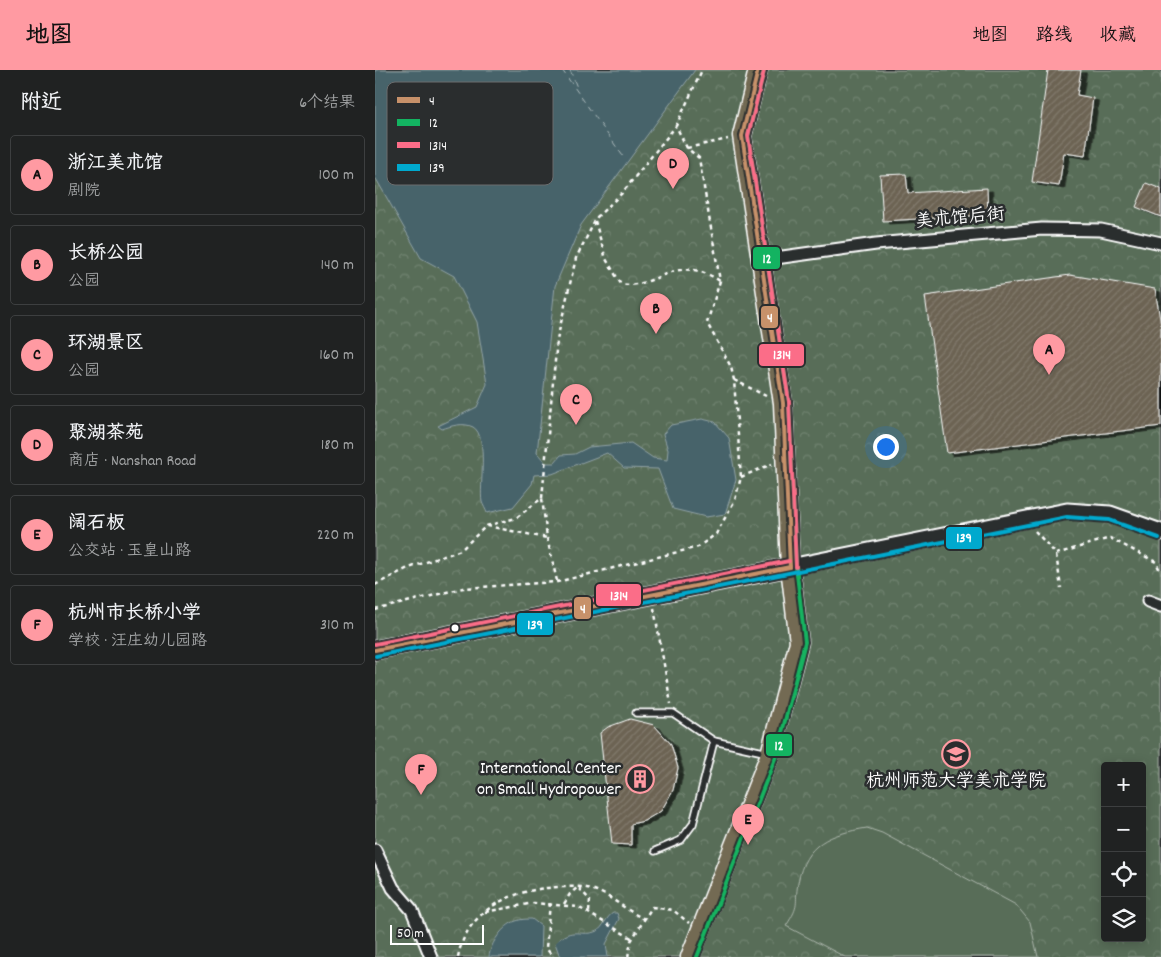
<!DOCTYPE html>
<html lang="zh">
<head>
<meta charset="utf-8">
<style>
	body { margin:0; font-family:Dekko,"LXGW WenKai TC",sans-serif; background:#2d2f2f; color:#f1f3f6 }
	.controls { position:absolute; right:15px; bottom:15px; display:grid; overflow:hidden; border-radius:5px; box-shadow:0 2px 12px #0003 }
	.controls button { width:45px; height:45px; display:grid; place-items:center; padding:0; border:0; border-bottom:1px solid #3d3f40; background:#202222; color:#f1f3f6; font:25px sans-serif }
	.scale { position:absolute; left:15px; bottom:12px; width:94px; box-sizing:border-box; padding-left:5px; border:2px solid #fff; border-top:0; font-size:14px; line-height:18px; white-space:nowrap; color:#fff; -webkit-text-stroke:4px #2a2d2e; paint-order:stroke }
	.you { position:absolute; left:510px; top:376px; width:18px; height:18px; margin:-12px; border:4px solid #fff; border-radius:50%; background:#1a73e8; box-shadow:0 0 0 8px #1a73e833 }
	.badge { display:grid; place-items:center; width:32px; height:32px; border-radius:50%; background:#ff9aa2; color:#111; font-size:16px; font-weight:700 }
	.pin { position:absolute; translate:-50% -41px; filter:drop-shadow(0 1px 2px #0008) }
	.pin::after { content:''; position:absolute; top:26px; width:18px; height:15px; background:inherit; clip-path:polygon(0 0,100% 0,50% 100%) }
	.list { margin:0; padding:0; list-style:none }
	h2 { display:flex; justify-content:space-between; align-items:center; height:65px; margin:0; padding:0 20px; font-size:21px }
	h2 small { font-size:16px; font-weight:400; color:#a2a4a5 }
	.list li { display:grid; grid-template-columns:32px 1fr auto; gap:15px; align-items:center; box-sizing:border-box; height:80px; margin:0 10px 10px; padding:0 10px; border:1px solid #3d3f40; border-radius:5px }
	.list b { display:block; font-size:19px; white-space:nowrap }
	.list p { margin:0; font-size:16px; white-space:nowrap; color:#a2a4a5 }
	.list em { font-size:16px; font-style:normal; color:#a2a4a5 }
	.icon { flex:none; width:28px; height:28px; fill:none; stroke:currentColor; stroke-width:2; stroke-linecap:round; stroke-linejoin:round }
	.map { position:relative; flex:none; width:786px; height:887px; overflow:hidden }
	header { display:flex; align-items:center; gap:30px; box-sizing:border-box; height:70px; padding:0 25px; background:#ff9aa2; color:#111 }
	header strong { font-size:24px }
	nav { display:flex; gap:28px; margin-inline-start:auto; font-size:18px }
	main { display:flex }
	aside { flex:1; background:#202222 }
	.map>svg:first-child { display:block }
	.forest { fill:url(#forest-crowns); stroke:#acb6ac; fill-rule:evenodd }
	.garden { fill:#586d58; stroke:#acb6ac }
	.water { fill:#47646a; stroke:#91a2a6 }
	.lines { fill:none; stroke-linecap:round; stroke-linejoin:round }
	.ferry { stroke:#acb9bc; stroke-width:1; stroke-dasharray:6 5; stroke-linecap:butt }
	.building { fill:url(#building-hatch); stroke:#fff; filter:url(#shadow) }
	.lane-casing { stroke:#fff; stroke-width:9 }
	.street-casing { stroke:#fff; stroke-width:15 }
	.secondary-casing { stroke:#fff; stroke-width:19 }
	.primary-casing { stroke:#fff; stroke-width:21 }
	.path { stroke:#fff; stroke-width:2.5; stroke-dasharray:4 4; stroke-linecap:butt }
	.lane { stroke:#2a2d2e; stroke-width:5.5 }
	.street { stroke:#2a2d2e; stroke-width:11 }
	.secondary { stroke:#2a2d2e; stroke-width:15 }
	.primary { stroke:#736b52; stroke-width:18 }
	.bus-1-casing { stroke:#2a2d2e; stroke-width:8 }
	.bus-2-casing { stroke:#2a2d2e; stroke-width:8 }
	.bus-3-casing { stroke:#2a2d2e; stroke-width:8 }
	.bus-4-casing { stroke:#2a2d2e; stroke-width:8 }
	.bus-1 { stroke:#c7916a; stroke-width:4 }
	.bus-2 { stroke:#13b361; stroke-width:4 }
	.bus-3 { stroke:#fb6d88; stroke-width:4 }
	.bus-4 { stroke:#00a9ce; stroke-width:4 }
	.bus-dot { fill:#fff; stroke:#2a2d2e; stroke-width:2 }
	.labels { text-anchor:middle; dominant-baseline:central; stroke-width:5; stroke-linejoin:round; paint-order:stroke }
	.street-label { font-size:18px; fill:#fff; stroke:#2a2d2e }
	.poi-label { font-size:18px; fill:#fff; stroke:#2a2d2e; text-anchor:end }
	.key { fill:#2a2d2e; stroke:#6a6c6d; stroke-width:1 }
	.key-label { font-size:14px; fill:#fff }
	.line-badge { stroke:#2a2d2e; stroke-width:2 }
	.badge-label { font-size:14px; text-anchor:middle; font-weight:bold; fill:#fff }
</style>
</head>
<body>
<header>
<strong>地图</strong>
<nav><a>地图</a><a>路线</a><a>收藏</a></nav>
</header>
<main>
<aside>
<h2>附近<small>6个结果</small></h2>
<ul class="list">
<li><span class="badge">A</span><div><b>浙江美术馆</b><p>剧院</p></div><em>100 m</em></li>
<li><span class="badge">B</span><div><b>长桥公园</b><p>公园</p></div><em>140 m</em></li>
<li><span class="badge">C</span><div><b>环湖景区</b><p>公园</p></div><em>160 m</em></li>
<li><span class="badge">D</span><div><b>聚湖茶苑</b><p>商店 · Nanshan Road</p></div><em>180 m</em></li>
<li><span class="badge">E</span><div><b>阔石板</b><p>公交站 · 玉皇山路</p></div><em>220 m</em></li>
<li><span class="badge">F</span><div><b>杭州市长桥小学</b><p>学校 · 汪庄幼儿园路</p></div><em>310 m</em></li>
</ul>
</aside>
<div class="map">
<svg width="786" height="887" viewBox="0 0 786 887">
	<defs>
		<pattern id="forest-crowns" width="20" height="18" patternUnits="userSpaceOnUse" patternTransform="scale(1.25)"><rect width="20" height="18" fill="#586d58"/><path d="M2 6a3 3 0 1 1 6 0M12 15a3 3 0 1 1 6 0" fill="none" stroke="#718371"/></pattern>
		<pattern id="building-hatch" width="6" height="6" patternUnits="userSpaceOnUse" patternTransform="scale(1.25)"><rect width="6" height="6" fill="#6c6353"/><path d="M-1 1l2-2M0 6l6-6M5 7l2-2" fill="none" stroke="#827a6d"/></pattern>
		<filter id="shadow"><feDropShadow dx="5.5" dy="3" stdDeviation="0" flood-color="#0009"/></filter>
	</defs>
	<rect width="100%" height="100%" fill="#2a2d2e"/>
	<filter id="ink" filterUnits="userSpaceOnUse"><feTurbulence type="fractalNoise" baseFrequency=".02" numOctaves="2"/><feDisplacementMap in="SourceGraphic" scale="10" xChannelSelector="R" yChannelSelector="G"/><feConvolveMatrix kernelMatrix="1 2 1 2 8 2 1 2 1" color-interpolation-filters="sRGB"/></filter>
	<g filter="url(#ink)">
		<path class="forest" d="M0 0H786V887H0ZM730 696H767V868H730Z"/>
		<path class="garden" d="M492 758 507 763 641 835 655 852 663 887H470L411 856C426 833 419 836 423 813 430 773 455 764 492 758Z"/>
		<g class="water">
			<path d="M0 0H320L206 155 180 216 162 383 171 393H179L186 385 200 384 214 377 256 373 278 388 292 390 293 380 288 364 296 355 327 349 340 352 354 368 361 410 350 444 331 447 298 439 283 399 249 398 232 383 177 404 159 405 157 414 138 437 112 443C111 440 108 435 107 432 104 417 114 366 98 357 88 352 76 356 67 359L63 356 102 337 112 314 102 252 79 206 46 188 0 107Z"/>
			<path d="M238 843H242L244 849 231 874 233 887H185L180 873C197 855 207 868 222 861 229 857 231 847 238 843Z"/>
			<path d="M157 849 166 856 165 887H114C115 874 128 855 141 851 146 849 152 849 157 849Z"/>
		</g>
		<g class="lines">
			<g class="ferry">
				<polyline points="187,0 250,89"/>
				<polyline points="195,0 203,20"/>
			</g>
		</g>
		<g class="building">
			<polygon points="673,0 706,0 702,25 718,28 710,86 689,83 684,116 657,112"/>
			<polygon points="531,104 533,123 612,118 613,145 508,151 505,105"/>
			<polygon points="771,113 786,119 786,147 761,137"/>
			<polygon points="695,205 780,219 786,255 786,356 572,383 550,226"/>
			<polygon points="255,649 279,655 296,674 303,698 298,720 286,741 269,751 256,754 256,775 237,774 225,663 233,657"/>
		</g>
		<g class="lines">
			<defs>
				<g id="lane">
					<polyline points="261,643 298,643 339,671 393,683"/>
					<polyline points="280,781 306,770 318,754 339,671"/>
				</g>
				<g id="street">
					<polyline points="386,190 501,174 667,159 726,160 786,173"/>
					<polyline points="773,531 786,536"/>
					<polyline points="0,780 18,818 37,840 56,887"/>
				</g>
				<polyline id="secondary" points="415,497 692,441 735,444 786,462"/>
				<g id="primary">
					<polyline points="0,580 415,497"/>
					<polyline points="315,887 395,684 424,572 415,497 408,333 367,66 383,0"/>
				</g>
			</defs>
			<use href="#lane" class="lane-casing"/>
			<use href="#street" class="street-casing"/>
			<use href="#secondary" class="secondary-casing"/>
			<use href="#primary" class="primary-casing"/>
			<g class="path">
				<polyline points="312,78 353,69"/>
				<path d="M220 151 231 189 246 214C284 220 298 181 345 211"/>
				<polyline points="359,310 391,326"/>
				<polyline points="366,407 397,394"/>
				<polyline points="167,428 182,270 201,188 222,147 247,123 301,56"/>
				<polyline points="112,456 172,468"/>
				<polyline points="660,461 681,484 686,518"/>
				<polyline points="681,484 735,468 781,492 786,503"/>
				<polyline points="0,515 31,499 86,480 111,456 141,448 167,428 172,468 182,511"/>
				<polyline points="279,538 296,634"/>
				<polyline points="0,540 88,518 182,512 323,477 341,464 360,430 366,407 359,310 356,297 332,253 345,211 324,88 312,78 301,56 327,0"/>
				<polyline points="175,833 171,878 178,887"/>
				<polyline points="189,834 195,824 203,817 215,830 214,842"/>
				<polyline points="110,842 159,833 203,837 258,869"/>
				<path d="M83 887C92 837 143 817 189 817 196 817 205 816 212 818 233 822 250 841 270 849"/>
				<polyline points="253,887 256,871 277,837 298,840 314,853"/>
			</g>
			<use href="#lane" class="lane"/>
			<use href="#street" class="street"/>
			<use href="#secondary" class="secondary"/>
			<use href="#primary" class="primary"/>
			<defs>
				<g id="bus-1">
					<polyline points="383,0 367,66 408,333 415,497"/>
					<polyline points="0,580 415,497"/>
				</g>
				<polyline id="bus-2" points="322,887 401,686 430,572 421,496 414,332 373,66 389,1"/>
				<g id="bus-3">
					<polyline points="389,1 373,66 414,332 421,497"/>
					<polyline points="0,574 414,491"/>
				</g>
				<polyline id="bus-4" points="1,586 692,447 734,450 784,468"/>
			</defs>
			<use href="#bus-1" class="bus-1-casing"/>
			<use href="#bus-2" class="bus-2-casing"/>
			<use href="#bus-3" class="bus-3-casing"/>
			<use href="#bus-4" class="bus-4-casing"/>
			<use href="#bus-1" class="bus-1"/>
			<use href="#bus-2" class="bus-2"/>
			<use href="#bus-3" class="bus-3"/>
			<use href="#bus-4" class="bus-4"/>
		</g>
	</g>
	<defs>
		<symbol id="university-ring" viewBox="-11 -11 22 22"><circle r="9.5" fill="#2a2d2e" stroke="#ff9aa2" stroke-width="1.5"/><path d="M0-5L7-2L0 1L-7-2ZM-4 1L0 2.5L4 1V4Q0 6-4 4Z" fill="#ff9aa2"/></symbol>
		<symbol id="building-ring" viewBox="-11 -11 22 22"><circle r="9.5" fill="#2a2d2e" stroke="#ff9aa2" stroke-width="1.5"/><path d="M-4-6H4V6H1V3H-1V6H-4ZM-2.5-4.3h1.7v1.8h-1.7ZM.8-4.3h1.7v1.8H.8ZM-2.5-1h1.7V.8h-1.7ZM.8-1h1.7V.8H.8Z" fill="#ff9aa2"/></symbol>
	</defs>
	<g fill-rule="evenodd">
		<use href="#university-ring" x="565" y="668" width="32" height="32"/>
		<use href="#building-ring" x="249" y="693" width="32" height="32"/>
	</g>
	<circle class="bus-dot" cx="80" cy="558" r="4.5"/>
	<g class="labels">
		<g class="street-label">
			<text transform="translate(585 149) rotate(-5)">美术馆后街</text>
		</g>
		<g class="poi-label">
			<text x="246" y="699">International Center<tspan x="246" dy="21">on Small Hydropower</tspan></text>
			<text x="581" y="712" text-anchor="middle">杭州师范大学美术学院</text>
		</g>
	</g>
	<rect x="12" y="12" width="166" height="103" rx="8" class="key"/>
	<rect x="22" y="27" width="23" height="6" fill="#c7916a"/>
	<rect x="22" y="49" width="23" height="7" fill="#13b361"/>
	<rect x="22" y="72" width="23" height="6" fill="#fb6d88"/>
	<rect x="22" y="94" width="23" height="7" fill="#00a9ce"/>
	<g class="key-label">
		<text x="54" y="35">4</text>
		<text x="54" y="57">12</text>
		<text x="54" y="80">1314</text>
		<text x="54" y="102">139</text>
	</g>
	<g class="line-badge">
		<rect x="377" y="176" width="29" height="24" rx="5" fill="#13b361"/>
		<rect x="385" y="235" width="19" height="24" rx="5" fill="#c7916a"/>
		<rect x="383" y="273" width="47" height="24" rx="5" fill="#fb6d88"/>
		<rect x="570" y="456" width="38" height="24" rx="5" fill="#00a9ce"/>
		<rect x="220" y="513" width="47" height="24" rx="5" fill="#fb6d88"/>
		<rect x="198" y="526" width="19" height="24" rx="5" fill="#c7916a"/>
		<rect x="141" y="542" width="38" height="24" rx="5" fill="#00a9ce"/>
		<rect x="390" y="663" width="28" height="24" rx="5" fill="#13b361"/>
	</g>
	<g class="badge-label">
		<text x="392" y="193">12</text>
		<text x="395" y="252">4</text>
		<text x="407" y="289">1314</text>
		<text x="589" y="472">139</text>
		<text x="244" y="530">1314</text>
		<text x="208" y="543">4</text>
		<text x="160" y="559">139</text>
		<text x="404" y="680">12</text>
	</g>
</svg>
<div class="controls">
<button>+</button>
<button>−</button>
<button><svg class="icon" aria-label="locate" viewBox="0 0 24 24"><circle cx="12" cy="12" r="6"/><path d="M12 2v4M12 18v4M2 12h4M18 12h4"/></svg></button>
<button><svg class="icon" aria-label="layers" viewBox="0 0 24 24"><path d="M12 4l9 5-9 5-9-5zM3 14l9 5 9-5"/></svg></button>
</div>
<div class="scale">50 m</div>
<div class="you"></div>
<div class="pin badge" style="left:674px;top:305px">A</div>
<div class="pin badge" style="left:281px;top:264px">B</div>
<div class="pin badge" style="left:201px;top:355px">C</div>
<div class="pin badge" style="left:298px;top:119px">D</div>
<div class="pin badge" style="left:373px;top:775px">E</div>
<div class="pin badge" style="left:46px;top:725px">F</div>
</div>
</main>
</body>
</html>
